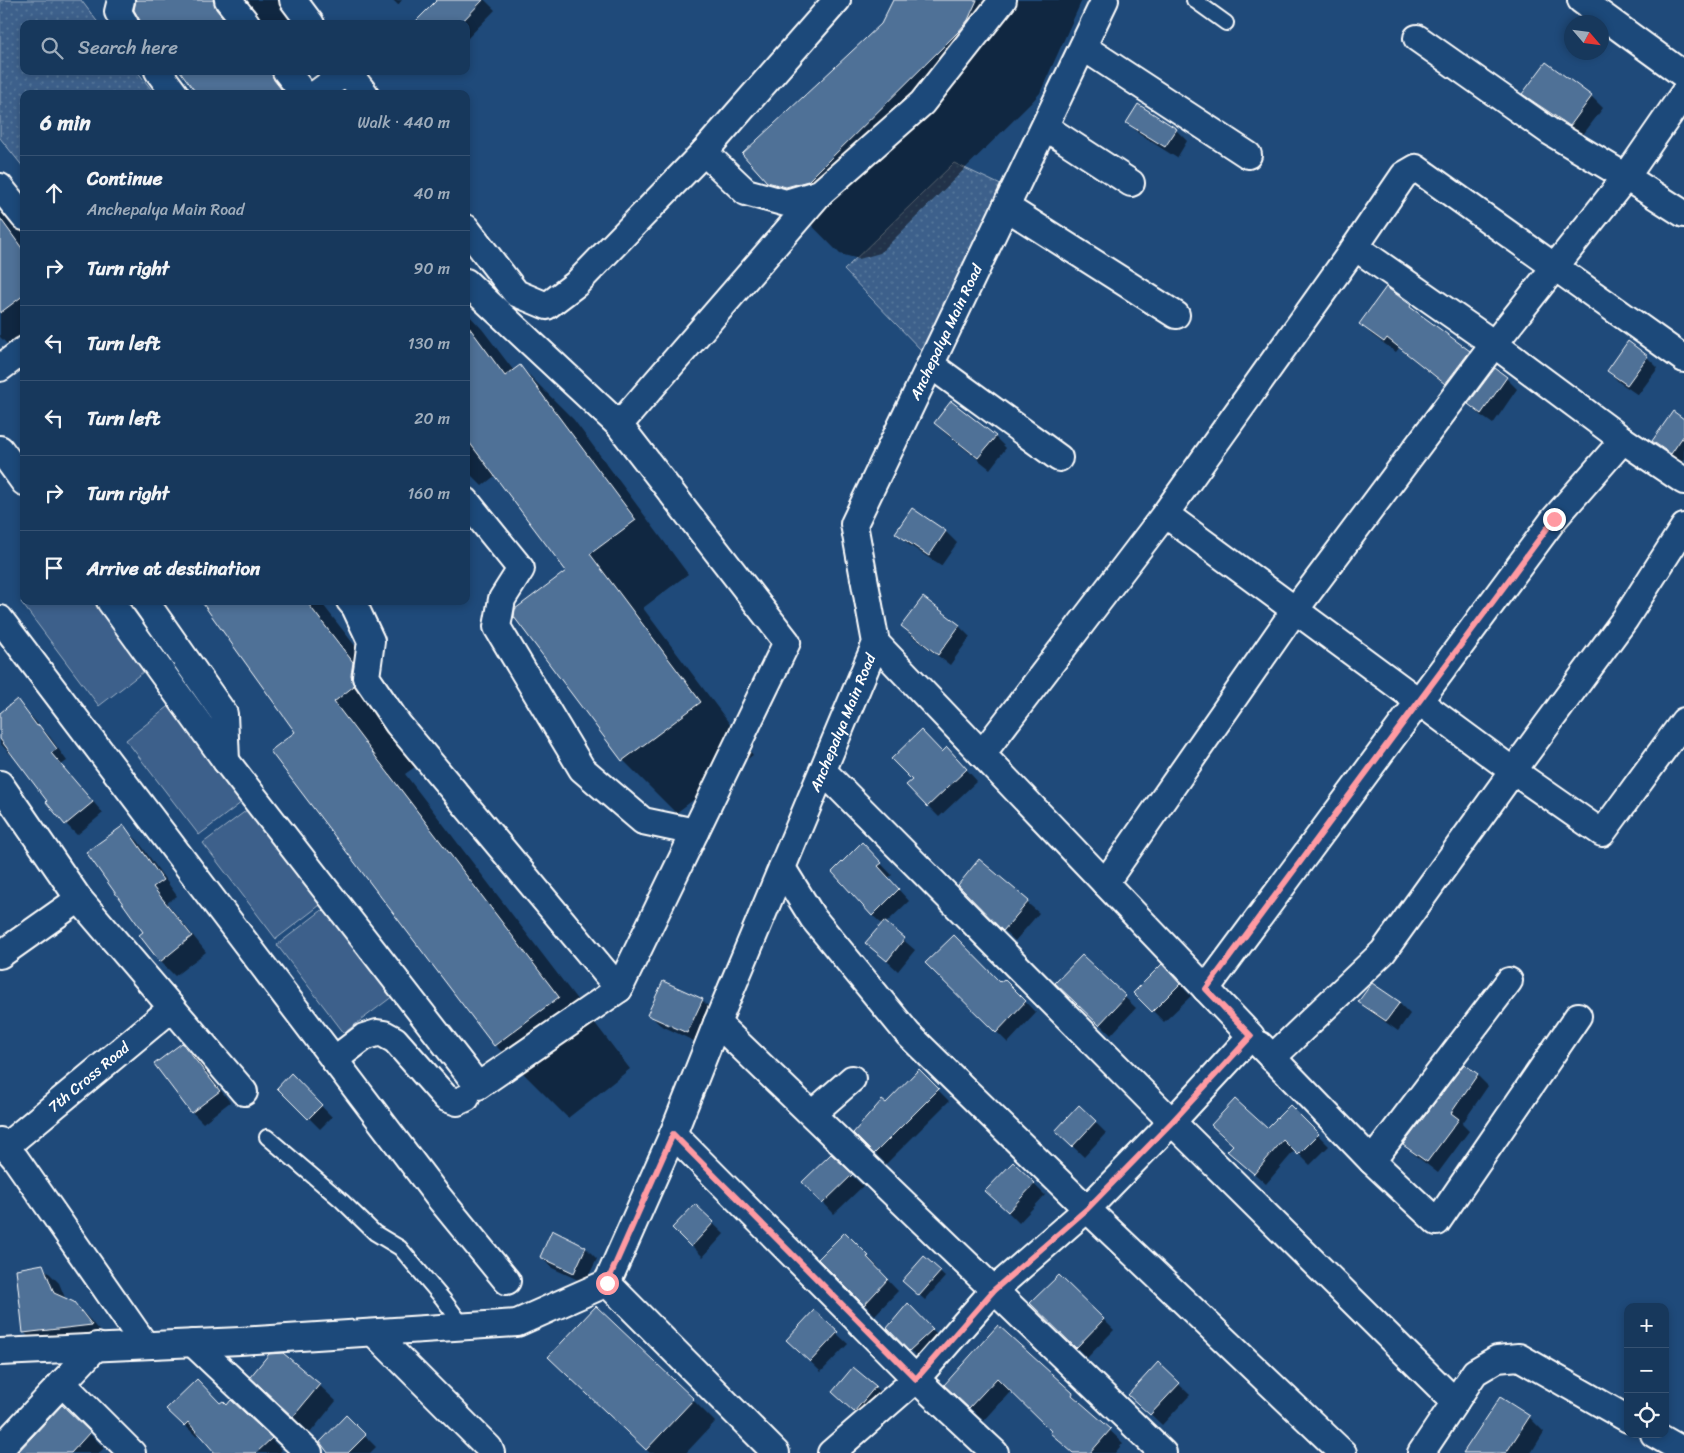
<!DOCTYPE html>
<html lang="en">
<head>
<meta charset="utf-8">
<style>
	body { margin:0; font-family:Sriracha,sans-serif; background:#244365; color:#f1f3f6 }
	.controls { position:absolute; right:15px; bottom:15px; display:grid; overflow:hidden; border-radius:10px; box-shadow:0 2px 8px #0003 }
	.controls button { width:45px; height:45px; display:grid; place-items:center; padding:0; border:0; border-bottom:1px solid #365272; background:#17385c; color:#f1f3f6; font:25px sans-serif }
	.compass { position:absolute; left:1564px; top:15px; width:45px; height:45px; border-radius:50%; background:#17385c; box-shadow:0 2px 8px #0003; rotate:118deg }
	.stop { position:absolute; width:15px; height:15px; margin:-11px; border:4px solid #ff9aa2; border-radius:50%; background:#fff }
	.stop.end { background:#ff9aa2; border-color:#fff; box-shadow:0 1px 5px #0008 }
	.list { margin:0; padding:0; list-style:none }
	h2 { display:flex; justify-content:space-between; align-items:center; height:65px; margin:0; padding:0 20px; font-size:21px }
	h2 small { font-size:16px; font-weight:400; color:#9eacbb }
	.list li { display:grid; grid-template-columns:32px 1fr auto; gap:15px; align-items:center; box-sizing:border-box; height:75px; padding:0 20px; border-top:1px solid #365272 }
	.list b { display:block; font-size:19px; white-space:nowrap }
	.list p { margin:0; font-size:16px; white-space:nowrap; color:#9eacbb }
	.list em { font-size:16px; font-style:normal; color:#9eacbb }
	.icon { flex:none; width:28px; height:28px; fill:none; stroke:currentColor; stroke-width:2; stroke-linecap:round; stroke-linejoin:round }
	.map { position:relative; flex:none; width:1684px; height:1453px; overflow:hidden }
	.search { position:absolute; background:#17385c; box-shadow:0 2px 8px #0003; left:20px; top:20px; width:450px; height:55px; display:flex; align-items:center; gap:12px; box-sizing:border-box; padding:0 18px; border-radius:10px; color:#9eacbb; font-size:19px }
	.panel { position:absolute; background:#17385c; box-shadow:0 2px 8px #0003; left:20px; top:90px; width:450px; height:515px; border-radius:10px }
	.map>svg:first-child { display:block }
	.park { fill:url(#park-dots); stroke:#9eb0c5 }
	.garden { fill:#3c618b; stroke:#9eb0c5 }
	.shadow { fill:#0007 }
	.building { fill:#507197; stroke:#fff }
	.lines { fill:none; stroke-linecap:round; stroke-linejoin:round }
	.lane-casing { stroke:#fff; stroke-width:18 }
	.street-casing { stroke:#fff; stroke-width:30 }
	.lane { stroke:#1f4a7a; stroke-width:14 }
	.street { stroke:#1f4a7a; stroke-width:26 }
	.route { stroke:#ff9aa2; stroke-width:6 }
	.labels { text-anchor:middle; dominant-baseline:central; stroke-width:4; stroke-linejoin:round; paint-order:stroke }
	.street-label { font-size:15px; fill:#fff; stroke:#1f4a7a }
</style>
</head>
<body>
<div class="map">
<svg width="1684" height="1453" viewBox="0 0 1684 1453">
	<defs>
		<pattern id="park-dots" width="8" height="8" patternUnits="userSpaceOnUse" patternTransform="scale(1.25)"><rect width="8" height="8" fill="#3c618b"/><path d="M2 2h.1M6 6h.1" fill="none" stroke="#59799c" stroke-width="1.8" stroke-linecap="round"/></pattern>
	</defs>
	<rect width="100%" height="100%" fill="#1f4a7a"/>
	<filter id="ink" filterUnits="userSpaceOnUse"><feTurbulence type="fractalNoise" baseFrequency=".02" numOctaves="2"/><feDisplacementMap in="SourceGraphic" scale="10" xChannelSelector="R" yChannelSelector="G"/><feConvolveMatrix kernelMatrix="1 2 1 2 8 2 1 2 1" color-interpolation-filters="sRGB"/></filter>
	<g filter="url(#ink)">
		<g class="park">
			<polygon points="0,0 81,0 99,24 24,24 24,71 137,71 155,94 24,94 24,168 0,138"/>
			<polygon points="954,163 1003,186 923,352 844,270"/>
		</g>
		<g class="garden">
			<polygon points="24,600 24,601 104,601 152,665 99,706 21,602"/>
			<polygon points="173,703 246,799 199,835 126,740"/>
			<polygon points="251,807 324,902 276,939 203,843"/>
			<polygon points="326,907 393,996 344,1033 277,945"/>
		</g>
		<g class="shadow">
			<polygon points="136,0 288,0 298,13 285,24 144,24"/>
			<polygon points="393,0 402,0 398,5"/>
			<polygon points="438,0 485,0 495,10 466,40 466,24 418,24"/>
			<polygon points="894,0 1082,0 1040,93 1031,103 880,253 859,259 840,254 768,181 882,25"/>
			<polygon points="1546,63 1592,97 1603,108 1582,136 1535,105 1524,94"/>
			<polygon points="181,71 285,71 302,94 199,94"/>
			<polygon points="1128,122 1176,130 1187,141 1177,158 1139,134"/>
			<polygon points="0,198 24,225 24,361 0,337"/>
			<polygon points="1386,289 1469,352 1480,363 1457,394 1399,348 1396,352 1372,335 1361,324"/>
			<polygon points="466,312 482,329 514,371 520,366 574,420 688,574 643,608 753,755 676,813 623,760 567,571 496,475 482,486 466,470"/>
			<polygon points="1647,357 1658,368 1638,395 1619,382 1608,371"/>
			<polygon points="1506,378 1517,389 1493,424 1480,415 1469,404"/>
			<polygon points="1684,421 1684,461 1682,464 1664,452 1653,441"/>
			<polygon points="935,423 995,437 1006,448 990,469 946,434"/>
			<polygon points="913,509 946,532 957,543 941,566 908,544 897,533"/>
			<polygon points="923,598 959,626 970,637 950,665 913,637 902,626"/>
			<polygon points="203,601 320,601 425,735 423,748 426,759 405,774 630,1069 568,1118 495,1045 272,751 296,732"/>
			<polygon points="17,701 50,737 67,761 61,765 103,813 77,835 66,824 14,755 12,756 0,743 0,714"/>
			<polygon points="942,753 958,760 977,781 939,817 928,806"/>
			<polygon points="123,827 138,841 177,896 167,903 206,952 175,976 160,961 145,932"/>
			<polygon points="862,844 892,875 888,878 909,901 885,924 915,950 898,971 867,943 882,924 872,915"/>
			<polygon points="979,861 1039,913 1015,941 959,885"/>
			<polygon points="1082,956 1136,1008 1111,1035 1057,983"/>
			<polygon points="927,963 1000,983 1004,980 1036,1013 1008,1043"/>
			<polygon points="1162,966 1191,996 1164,1022 1135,993"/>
			<polygon points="702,1000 713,1011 698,1043 660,1025 649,1014"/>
			<polygon points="1360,1001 1399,1003 1410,1014 1398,1031 1371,1012"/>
			<polygon points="182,1044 193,1055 230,1102 203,1123 192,1112"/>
			<polygon points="919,1071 949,1101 886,1164 855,1133 886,1105"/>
			<polygon points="291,1075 332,1117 320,1129 279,1088"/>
			<polygon points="1477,1075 1488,1086 1462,1124 1469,1131 1438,1173 1416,1156 1405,1145"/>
			<polygon points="1290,1107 1329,1146 1310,1165 1295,1150 1266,1184 1229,1151 1234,1146 1212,1125 1268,1130"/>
			<polygon points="1095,1122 1106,1133 1084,1157 1068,1142"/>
			<polygon points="831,1156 863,1186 834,1214 804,1182"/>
			<polygon points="1013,1164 1045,1195 1019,1223 998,1202"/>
			<polygon points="695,1206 724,1234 703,1257 685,1239"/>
			<polygon points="845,1234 879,1268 877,1269 898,1291 875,1315 820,1259"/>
			<polygon points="586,1248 597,1259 585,1283 552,1268 541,1257"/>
			<polygon points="924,1258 945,1277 925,1300 909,1286"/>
			<polygon points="42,1266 59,1283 66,1300 74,1303 91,1321 108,1342 41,1349 24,1332"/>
			<polygon points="1032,1303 1090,1306 1114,1330 1087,1358"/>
			<polygon points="908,1305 943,1340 921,1361 888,1328"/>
			<polygon points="814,1312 848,1344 821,1372 788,1340"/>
			<polygon points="999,1327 1072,1394 1123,1443 1115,1453 1073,1453 1011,1391 984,1421 959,1398"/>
			<polygon points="1158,1364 1190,1395 1162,1425 1141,1405"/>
			<polygon points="572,1379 693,1400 715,1422 686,1453 650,1453"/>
			<polygon points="319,1385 336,1401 310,1433 269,1393"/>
			<polygon points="875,1387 886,1398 865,1422 844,1403"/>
			<polygon points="231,1402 271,1439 282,1450 279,1453 218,1453 199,1433 196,1436 168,1409 220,1404 227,1407"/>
			<polygon points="62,1406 104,1448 99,1453 19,1453"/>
			<polygon points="346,1417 376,1447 370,1453 331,1453"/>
			<polygon points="1529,1417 1544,1432 1531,1453 1465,1453"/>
		</g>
		<g class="building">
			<polygon points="136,0 213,0 216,9 228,24 142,24 134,10"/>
			<polygon points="437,0 483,0 460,24 413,24"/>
			<polygon points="893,0 977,0 968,20 959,31 808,181 786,187 767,182 742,154 881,24"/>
			<polygon points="1546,62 1592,96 1570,126 1522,94"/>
			<polygon points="180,71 271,71 274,80 285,94 197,94"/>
			<polygon points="1138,104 1177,129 1165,147 1126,123"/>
			<polygon points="0,218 24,251 24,295 0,313"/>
			<polygon points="1386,287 1411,305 1410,307 1470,351 1445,384 1387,338 1384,342 1359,324"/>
			<polygon points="466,323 505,376 520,365 636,520 590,554 701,702 622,761 514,617 515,609 566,571 466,438"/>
			<polygon points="1628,341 1648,356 1627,385 1607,371"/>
			<polygon points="1495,368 1507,377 1481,414 1468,404"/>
			<polygon points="951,401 996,436 978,458 934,423"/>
			<polygon points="1673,411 1684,419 1684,435 1671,454 1652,441"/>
			<polygon points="912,508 946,531 929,556 895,533"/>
			<polygon points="923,597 960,625 938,655 901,626"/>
			<polygon points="201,601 306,601 353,662 351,675 354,686 334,702 559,997 494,1046 270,751 295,732"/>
			<polygon points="17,699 37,726 39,725 57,749 51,753 93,802 65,825 46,802 47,801 0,739 0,713"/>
			<polygon points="921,730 942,752 947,747 967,769 927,807 906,785 912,780 891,759"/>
			<polygon points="124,825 163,880 153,887 192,936 160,962 139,935 143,932 86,852"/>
			<polygon points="862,842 882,863 878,866 899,889 872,916 832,872"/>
			<polygon points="979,859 1029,901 1003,931 958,885"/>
			<polygon points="884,921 905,938 887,961 865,943"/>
			<polygon points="954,935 1000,982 1004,979 1026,1001 996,1033 925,963"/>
			<polygon points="1082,955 1126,996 1099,1025 1055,983"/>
			<polygon points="1162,964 1180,984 1152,1012 1133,993"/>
			<polygon points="663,981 703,999 687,1033 647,1015"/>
			<polygon points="1372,983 1400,1002 1386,1021 1358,1002"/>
			<polygon points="182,1043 220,1091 191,1113 154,1064"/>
			<polygon points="1464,1064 1478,1074 1451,1113 1459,1119 1427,1162 1403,1145"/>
			<polygon points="919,1069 939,1089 874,1154 853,1133 882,1100 886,1103"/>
			<polygon points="291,1073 322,1105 308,1119 277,1088"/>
			<polygon points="1235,1099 1267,1128 1290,1105 1319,1134 1298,1155 1283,1140 1254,1174 1227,1151 1233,1145 1211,1125"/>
			<polygon points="1079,1105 1096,1121 1072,1147 1055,1131"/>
			<polygon points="831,1154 853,1174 822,1204 802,1182"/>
			<polygon points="1013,1162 1035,1183 1008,1212 985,1191"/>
			<polygon points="695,1204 714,1222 691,1247 672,1228"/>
			<polygon points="552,1230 586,1247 574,1273 540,1257"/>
			<polygon points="845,1232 869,1256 867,1257 888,1279 864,1305 818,1259"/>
			<polygon points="924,1256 941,1271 919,1296 902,1281"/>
			<polygon points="43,1264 54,1293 74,1302 92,1325 23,1333 16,1269"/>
			<polygon points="1059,1275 1104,1319 1076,1348 1030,1303"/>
			<polygon points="908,1303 933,1329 909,1351 887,1328"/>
			<polygon points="596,1306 694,1399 646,1450 548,1357"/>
			<polygon points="814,1310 838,1332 810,1362 786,1340"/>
			<polygon points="998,1325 1073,1393 1072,1395 1111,1429 1090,1453 1073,1453 1050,1433 1051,1431 997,1378 969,1408 944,1385"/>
			<polygon points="283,1353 320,1384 293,1417 250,1377 269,1354"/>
			<polygon points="1158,1362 1180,1383 1150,1415 1128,1395"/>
			<polygon points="853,1367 876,1386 854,1412 832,1392"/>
			<polygon points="197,1379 220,1403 223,1401 227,1405 231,1400 272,1438 256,1453 215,1453 188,1422 184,1426 166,1409"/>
			<polygon points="1500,1397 1530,1416 1506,1453 1463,1453"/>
			<polygon points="62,1405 90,1432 71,1453 17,1453"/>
			<polygon points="346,1415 366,1435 348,1453 328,1453 320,1442"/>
		</g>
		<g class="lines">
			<defs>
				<g id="lane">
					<polyline points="1194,0 1226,23"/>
					<polyline points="267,1137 342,1201 375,1233 400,1248 443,1299 464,1327"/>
				</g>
				<g id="street">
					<polyline points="121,0 118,12 125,24"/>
					<polyline points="228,0 247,24"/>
					<polyline points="293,0 311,24"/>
					<polyline points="1581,0 1684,75"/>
					<polyline points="1417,38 1549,131 1626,177 1684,214"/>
					<polyline points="1083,47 1248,155"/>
					<polyline points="158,71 175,94"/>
					<polyline points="286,71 304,94"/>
					<polyline points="347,71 365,94"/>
					<polyline points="316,94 347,71"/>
					<polyline points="1045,127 1131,183"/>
					<polyline points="704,152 746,192 786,203 820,193 922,103 1003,0"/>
					<polyline points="0,187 24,217"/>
					<polyline points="1006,207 1176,315"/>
					<polyline points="466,228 516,293 547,306 576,284 704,152 837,0"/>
					<polyline points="1355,247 1494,344 1623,440 1684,481"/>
					<polyline points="931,365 1059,458"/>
					<polyline points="0,368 24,350"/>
					<polyline points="619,425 820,193"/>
					<polyline points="0,449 24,482"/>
					<polyline points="466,501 521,569 502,599 497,627 582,769 643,821 695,832"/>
					<polyline points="1165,514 1355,247 1404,175 1416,168 1684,359"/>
					<polyline points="110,601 226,761 478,1086 619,989 787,642 619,425 466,282"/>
					<polyline points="145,601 224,714 226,761"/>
					<polyline points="350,601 355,607 371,641 366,677 398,724 619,989"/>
					<polyline points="0,619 436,1194 507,1281"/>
					<polyline points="982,754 1165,514 1513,771 1602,833 1684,721"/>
					<polyline points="823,771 1172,1122 1455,1402"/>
					<polyline points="0,784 79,899 244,1092"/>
					<polyline points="782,868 813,918 908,1034 1087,1209 1343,1453"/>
					<polyline points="1105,883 1295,610 1494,344 1626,177 1684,93"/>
					<polyline points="0,955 79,899"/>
					<polyline points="1206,989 1554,519 1623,440"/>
					<polyline points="717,1023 1163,1453"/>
					<polyline points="1260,1045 1372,1161 1437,1222 1578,1016"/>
					<polyline points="1272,1058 1383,952 1513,771 1625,619 1684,527"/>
					<polyline points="334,1060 364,1037 377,1033 384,1034 395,1040 446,1098 457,1102 466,1098"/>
					<polyline points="812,1114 852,1079"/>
					<polyline points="673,1134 916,1379 995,1453"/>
					<polyline points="0,1141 15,1158 145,1345"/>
					<path id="s1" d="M5 1147 172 1008"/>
					<polyline points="1372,1161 1509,981"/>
					<path id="s2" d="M607 1283 673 1134 717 1023 876 643 854 524 1105 0"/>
					<polyline points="607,1283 776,1453"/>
					<polyline points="374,1333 489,1448 491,1453"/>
					<polyline points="193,1343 309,1453"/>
					<polyline points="0,1352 240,1341 517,1323 607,1283"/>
					<polyline points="62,1383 132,1453"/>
					<polyline points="1654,1434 1684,1451"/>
					<polyline points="0,1449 97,1346"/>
					<polyline points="831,1453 916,1379 994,1290 1087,1209 1172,1122 1251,1036 876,643"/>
					<polyline points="1421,1453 1475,1372 1497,1359 1519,1357 1628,1419"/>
				</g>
			</defs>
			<use href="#lane" class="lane-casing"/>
			<use href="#street" class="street-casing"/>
			<use href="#lane" class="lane"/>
			<use href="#street" class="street"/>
		</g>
	</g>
	<g class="lines" filter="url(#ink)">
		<polyline class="route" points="607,1283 673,1134 916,1379 994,1290 1087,1209 1172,1122 1251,1036 1206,989 1554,519"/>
	</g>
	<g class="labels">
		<g class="street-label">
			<text stroke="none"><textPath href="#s2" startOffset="1028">Anchepalya Main Road</textPath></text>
			<text stroke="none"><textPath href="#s2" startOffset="608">Anchepalya Main Road</textPath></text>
			<text stroke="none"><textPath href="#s1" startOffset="109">7th Cross Road</textPath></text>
		</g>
	</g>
</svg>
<div class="controls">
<button>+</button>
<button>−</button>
<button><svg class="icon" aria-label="locate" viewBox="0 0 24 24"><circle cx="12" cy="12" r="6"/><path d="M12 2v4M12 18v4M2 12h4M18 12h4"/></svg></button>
</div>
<svg class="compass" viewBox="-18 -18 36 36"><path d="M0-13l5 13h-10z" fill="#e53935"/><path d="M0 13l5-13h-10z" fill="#9eacbb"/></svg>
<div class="stop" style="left:607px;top:1283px"></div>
<div class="stop end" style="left:1554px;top:519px"></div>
<div class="search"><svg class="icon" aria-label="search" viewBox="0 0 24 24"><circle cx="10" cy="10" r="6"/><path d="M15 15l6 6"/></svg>Search here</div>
<section class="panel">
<h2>6 min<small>Walk · 440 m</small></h2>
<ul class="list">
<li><svg class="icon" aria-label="ahead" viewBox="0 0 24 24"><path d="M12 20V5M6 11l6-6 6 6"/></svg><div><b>Continue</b><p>Anchepalya Main Road</p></div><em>40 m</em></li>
<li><svg class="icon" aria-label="right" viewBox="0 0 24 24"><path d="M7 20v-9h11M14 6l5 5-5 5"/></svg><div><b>Turn right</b></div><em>90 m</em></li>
<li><svg class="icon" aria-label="left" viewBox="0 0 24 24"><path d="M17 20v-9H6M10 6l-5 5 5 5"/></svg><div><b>Turn left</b></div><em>130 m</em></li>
<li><svg class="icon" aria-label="left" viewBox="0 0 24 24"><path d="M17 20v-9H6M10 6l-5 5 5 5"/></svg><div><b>Turn left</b></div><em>20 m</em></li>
<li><svg class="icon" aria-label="right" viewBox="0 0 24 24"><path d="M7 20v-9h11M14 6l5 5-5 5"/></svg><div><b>Turn right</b></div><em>160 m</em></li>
<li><svg class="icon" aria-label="arrive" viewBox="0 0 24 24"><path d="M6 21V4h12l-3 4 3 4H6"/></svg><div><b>Arrive at destination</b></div></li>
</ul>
</section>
</div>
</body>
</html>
